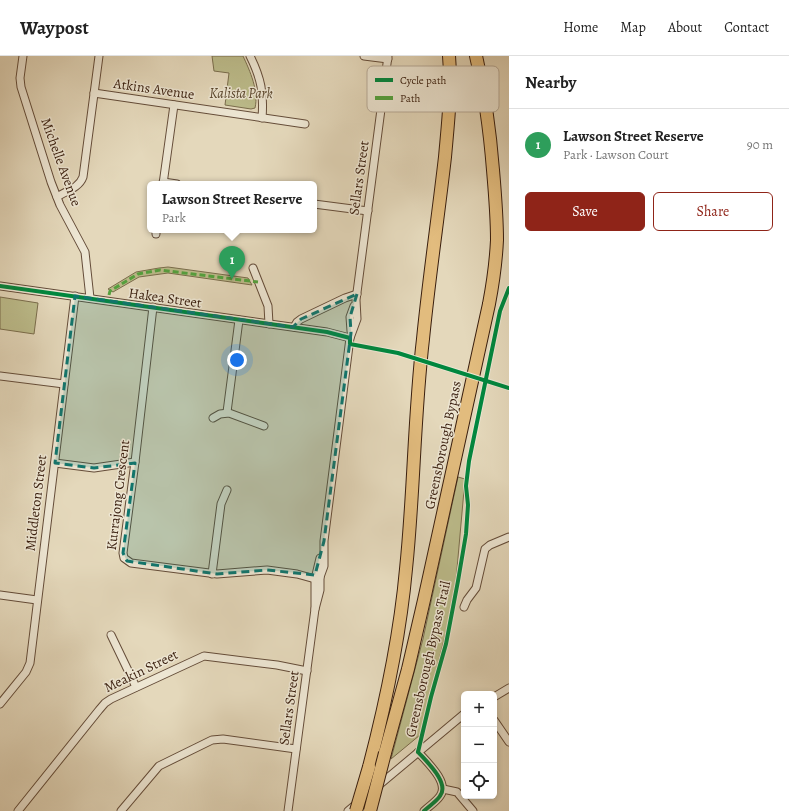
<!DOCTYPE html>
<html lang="en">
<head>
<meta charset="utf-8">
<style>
	body { margin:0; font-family:Alegreya,serif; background:#f6f6f6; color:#222 }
	.controls { position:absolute; right:12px; bottom:12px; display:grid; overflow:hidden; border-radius:6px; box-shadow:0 2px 6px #0003 }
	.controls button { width:36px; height:36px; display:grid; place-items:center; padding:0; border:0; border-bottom:1px solid #e0e0e0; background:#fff; color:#222; font:20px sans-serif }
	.you { position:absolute; left:237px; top:304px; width:14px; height:14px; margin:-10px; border:3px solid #fff; border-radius:50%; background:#1a73e8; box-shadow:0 0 0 6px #1a73e833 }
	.badge { display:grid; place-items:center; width:26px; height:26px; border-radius:50%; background:#8f2418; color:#fff; font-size:13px; font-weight:700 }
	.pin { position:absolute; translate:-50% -33px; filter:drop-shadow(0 1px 2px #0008) }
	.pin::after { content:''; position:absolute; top:21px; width:14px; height:12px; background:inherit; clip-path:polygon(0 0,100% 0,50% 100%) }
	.popup { position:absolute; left:147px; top:125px; width:170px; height:52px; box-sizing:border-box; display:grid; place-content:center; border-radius:6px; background:#fff; filter:drop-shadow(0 1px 3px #0005); font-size:13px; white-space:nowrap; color:#767676 }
	.popup b { font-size:15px; color:#222 }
	.popup::after { content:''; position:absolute; left:50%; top:100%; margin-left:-8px; border:8px solid transparent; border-top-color:#fff }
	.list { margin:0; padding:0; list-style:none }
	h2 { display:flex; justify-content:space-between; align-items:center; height:52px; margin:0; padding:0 16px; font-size:17px }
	h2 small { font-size:13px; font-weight:400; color:#767676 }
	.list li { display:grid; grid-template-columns:26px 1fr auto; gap:12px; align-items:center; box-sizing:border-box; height:72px; padding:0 16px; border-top:1px solid #e0e0e0 }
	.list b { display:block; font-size:15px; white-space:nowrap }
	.list p { margin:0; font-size:13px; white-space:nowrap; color:#767676 }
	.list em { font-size:13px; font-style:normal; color:#767676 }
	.actions { display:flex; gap:8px; padding:12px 16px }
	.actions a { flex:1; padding:9px 0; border:1px solid #8f2418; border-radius:6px; text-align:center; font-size:14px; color:#8f2418 }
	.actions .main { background:#8f2418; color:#fff }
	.icon { flex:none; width:22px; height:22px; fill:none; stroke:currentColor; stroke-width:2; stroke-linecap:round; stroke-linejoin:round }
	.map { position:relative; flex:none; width:509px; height:755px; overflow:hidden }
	header { display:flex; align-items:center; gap:24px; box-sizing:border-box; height:56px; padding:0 20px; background:#fff; border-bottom:1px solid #e0e0e0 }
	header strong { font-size:19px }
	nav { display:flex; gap:22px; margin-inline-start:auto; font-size:14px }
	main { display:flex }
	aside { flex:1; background:#fff }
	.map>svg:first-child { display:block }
	.green { fill:#bcbc8b; stroke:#7a6d4c }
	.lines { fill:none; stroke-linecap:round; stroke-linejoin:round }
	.street-casing { stroke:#644c39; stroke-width:9 }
	.highway-casing { stroke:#391e0e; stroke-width:14 }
	.street { stroke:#ede6d3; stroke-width:7 }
	.highway { stroke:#e2bc7e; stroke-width:12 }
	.highway-bridge-casing { stroke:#391e0e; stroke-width:14; stroke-linecap:butt }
	.highway-bridge { stroke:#e2bc7e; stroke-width:12 }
	.quiet { stroke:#53a23e; stroke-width:3; stroke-dasharray:6 3; stroke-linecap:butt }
	.cycleway-casing { stroke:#ede6d3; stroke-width:6 }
	.cycleway { stroke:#00873e; stroke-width:4 }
	.marked { fill:#0f766e; fill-opacity:0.2; stroke:#0f766e; stroke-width:3; stroke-dasharray:8 5; stroke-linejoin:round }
	.labels { text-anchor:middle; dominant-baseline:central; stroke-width:3; stroke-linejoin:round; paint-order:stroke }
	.street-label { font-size:14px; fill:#391e0e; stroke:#ede6d3 }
	.park-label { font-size:14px; font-style:italic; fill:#5a462d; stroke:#ede6d3 }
	.key { fill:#ede6d3; stroke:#b7aa98; stroke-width:1 }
	.key-label { font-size:11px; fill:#391e0e }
</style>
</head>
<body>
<header>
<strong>Waypost</strong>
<nav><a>Home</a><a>Map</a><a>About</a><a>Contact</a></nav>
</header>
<main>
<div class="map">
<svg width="509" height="755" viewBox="0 0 509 755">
	<rect width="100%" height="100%" fill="#e4d8bb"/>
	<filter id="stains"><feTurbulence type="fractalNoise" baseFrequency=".005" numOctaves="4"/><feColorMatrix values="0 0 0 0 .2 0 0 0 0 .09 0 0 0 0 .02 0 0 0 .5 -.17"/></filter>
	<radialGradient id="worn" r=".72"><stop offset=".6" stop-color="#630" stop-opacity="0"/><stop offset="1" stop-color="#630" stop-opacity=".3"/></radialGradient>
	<g class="green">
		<path d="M212 0H243C250 15 259 35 255 52L251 53 225 49 229 17 214 15Z"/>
		<polygon points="168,211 248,222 252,229 168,217 139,221 113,236 108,233 136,216 159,212"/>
		<polygon points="0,241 38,247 34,278 0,273"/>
		<polygon points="458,421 465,423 456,524 447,572 420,679 391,703 423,583"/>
	</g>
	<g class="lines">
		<defs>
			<g id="street">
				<polyline points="23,0 20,22 21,31 51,126 60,149 85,196 90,242"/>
				<path d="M250 0C261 22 264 37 262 62"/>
				<polyline points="364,0 388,3"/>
				<polyline points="94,37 305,68"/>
				<polyline points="163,126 177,128"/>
				<polyline points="163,128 174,49"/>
				<path d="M57 141C66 135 79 132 83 121L99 0"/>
				<polyline points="314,148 368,155"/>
				<polyline points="156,178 156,174"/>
				<polyline points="253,212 268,250 269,268"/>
				<polyline points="0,230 327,276 350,282"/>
				<polyline points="153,251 135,406 123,497 124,502 131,507 217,518 267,514 297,518 315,523 320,521"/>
				<polyline points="294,271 297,266 301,263 345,242 357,238"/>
				<polyline points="351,275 350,261 354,250"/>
				<polyline points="0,320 64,328"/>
				<polyline points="227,356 239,264"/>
				<polyline points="213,362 220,358 229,357 264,370"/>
				<polyline points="55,407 94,412 135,406"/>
				<polyline points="212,518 221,448 227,434"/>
				<polyline points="0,539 37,544"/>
				<polyline points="464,551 467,544 476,532 485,493 490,489 509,481"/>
				<polyline points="315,553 320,534 320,521 324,510 324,485 350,282 357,263 356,244 388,0"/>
				<polyline points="111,579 136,631"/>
				<polyline points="494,641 509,632"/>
				<polyline points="0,648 26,616 30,607 75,240"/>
				<polyline points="494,664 509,686"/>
				<path d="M418 696C427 706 450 727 440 740 436 746 429 750 424 755"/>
				<polyline points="443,733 457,736 473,755"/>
				<polyline points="18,755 99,654 105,647 111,643 204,600 277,609 307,615"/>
				<polyline points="121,755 159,710 212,684 223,683 296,693"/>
				<polyline points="288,755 315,553 315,523 320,502"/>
				<polyline points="348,755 464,658"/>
			</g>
			<g id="highway">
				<path d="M385 697 408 613 424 544 489 248C493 227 496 205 497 184 497 161 495 137 493 114 490 76 485 38 476 0"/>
				<path d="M369 711C386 646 400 580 406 513 414 437 414 360 423 283 429 222 438 162 445 101 448 67 452 34 449 0"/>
			</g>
		</defs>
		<use href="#street" class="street-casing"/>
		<use href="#highway" class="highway-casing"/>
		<use href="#street" class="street"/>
		<use href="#highway" class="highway"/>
		<defs>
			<g id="highway-bridge">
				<polyline points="356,755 369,711"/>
				<polyline points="370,755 385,697"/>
			</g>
		</defs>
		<use href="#highway-bridge" class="highway-bridge-casing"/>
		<use href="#highway-bridge" class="highway-bridge"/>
		<polyline class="quiet" points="109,239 110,235 138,218 160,214 258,226"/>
		<defs>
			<g id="cycleway">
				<polyline points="0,230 327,276 350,282 350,288 398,297 509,332"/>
				<polyline points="418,696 431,641 446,588 458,525 466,478 468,449 466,430 469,405 500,255 509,232"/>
				<path d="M418 696C427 706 450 727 440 740 436 746 429 750 424 755"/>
			</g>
		</defs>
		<use href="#cycleway" class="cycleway-casing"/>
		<use href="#cycleway" class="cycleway"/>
	</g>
	<path class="marked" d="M357 238 350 261 351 277 324 485 315 519 267 514 217 518 127 505 123 497 135 407 94 412 55 407 75 240 293 271 301 263Z"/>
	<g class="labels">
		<g class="street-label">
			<text transform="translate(154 33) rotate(8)">Atkins Avenue</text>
			<text transform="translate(61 106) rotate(70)">Michelle Avenue</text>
			<text transform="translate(359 122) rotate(-82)">Sellars Street</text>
			<text transform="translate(165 242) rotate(8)">Hakea Street</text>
			<text transform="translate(443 389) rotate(-78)">Greensborough Bypass</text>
			<text transform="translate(118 439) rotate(-83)">Kurrajong Crescent</text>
			<text transform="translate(36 447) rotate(-83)">Middleton Street</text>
			<text transform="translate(428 603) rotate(-77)">Greensborough Bypass Trail</text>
			<text transform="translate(141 615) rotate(-26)">Meakin Street</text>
			<text transform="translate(289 652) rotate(-82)">Sellars Street</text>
		</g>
		<g class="park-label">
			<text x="241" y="37">Kalista Park</text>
		</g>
	</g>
	<rect x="367" y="10" width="132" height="46" rx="6" class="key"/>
	<rect x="375" y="22" width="18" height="4" fill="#00873e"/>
	<rect x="375" y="40" width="18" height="4" fill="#53a23e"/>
	<g class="key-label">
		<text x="400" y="28">Cycle path</text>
		<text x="400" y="46">Path</text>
	</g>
	<rect width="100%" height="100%" filter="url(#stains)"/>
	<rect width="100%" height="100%" fill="url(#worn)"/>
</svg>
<div class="controls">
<button>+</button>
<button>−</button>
<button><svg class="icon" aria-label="locate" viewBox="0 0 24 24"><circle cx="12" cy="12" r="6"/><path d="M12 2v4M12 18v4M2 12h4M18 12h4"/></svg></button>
</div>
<div class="you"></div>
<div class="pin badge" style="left:232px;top:223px;background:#2e9e5b">1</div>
<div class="popup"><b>Lawson Street Reserve</b>Park</div>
</div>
<aside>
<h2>Nearby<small></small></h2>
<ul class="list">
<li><span class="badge" style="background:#2e9e5b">1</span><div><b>Lawson Street Reserve</b><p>Park · Lawson Court</p></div><em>90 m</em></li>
</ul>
<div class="actions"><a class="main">Save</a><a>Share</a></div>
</aside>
</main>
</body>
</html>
